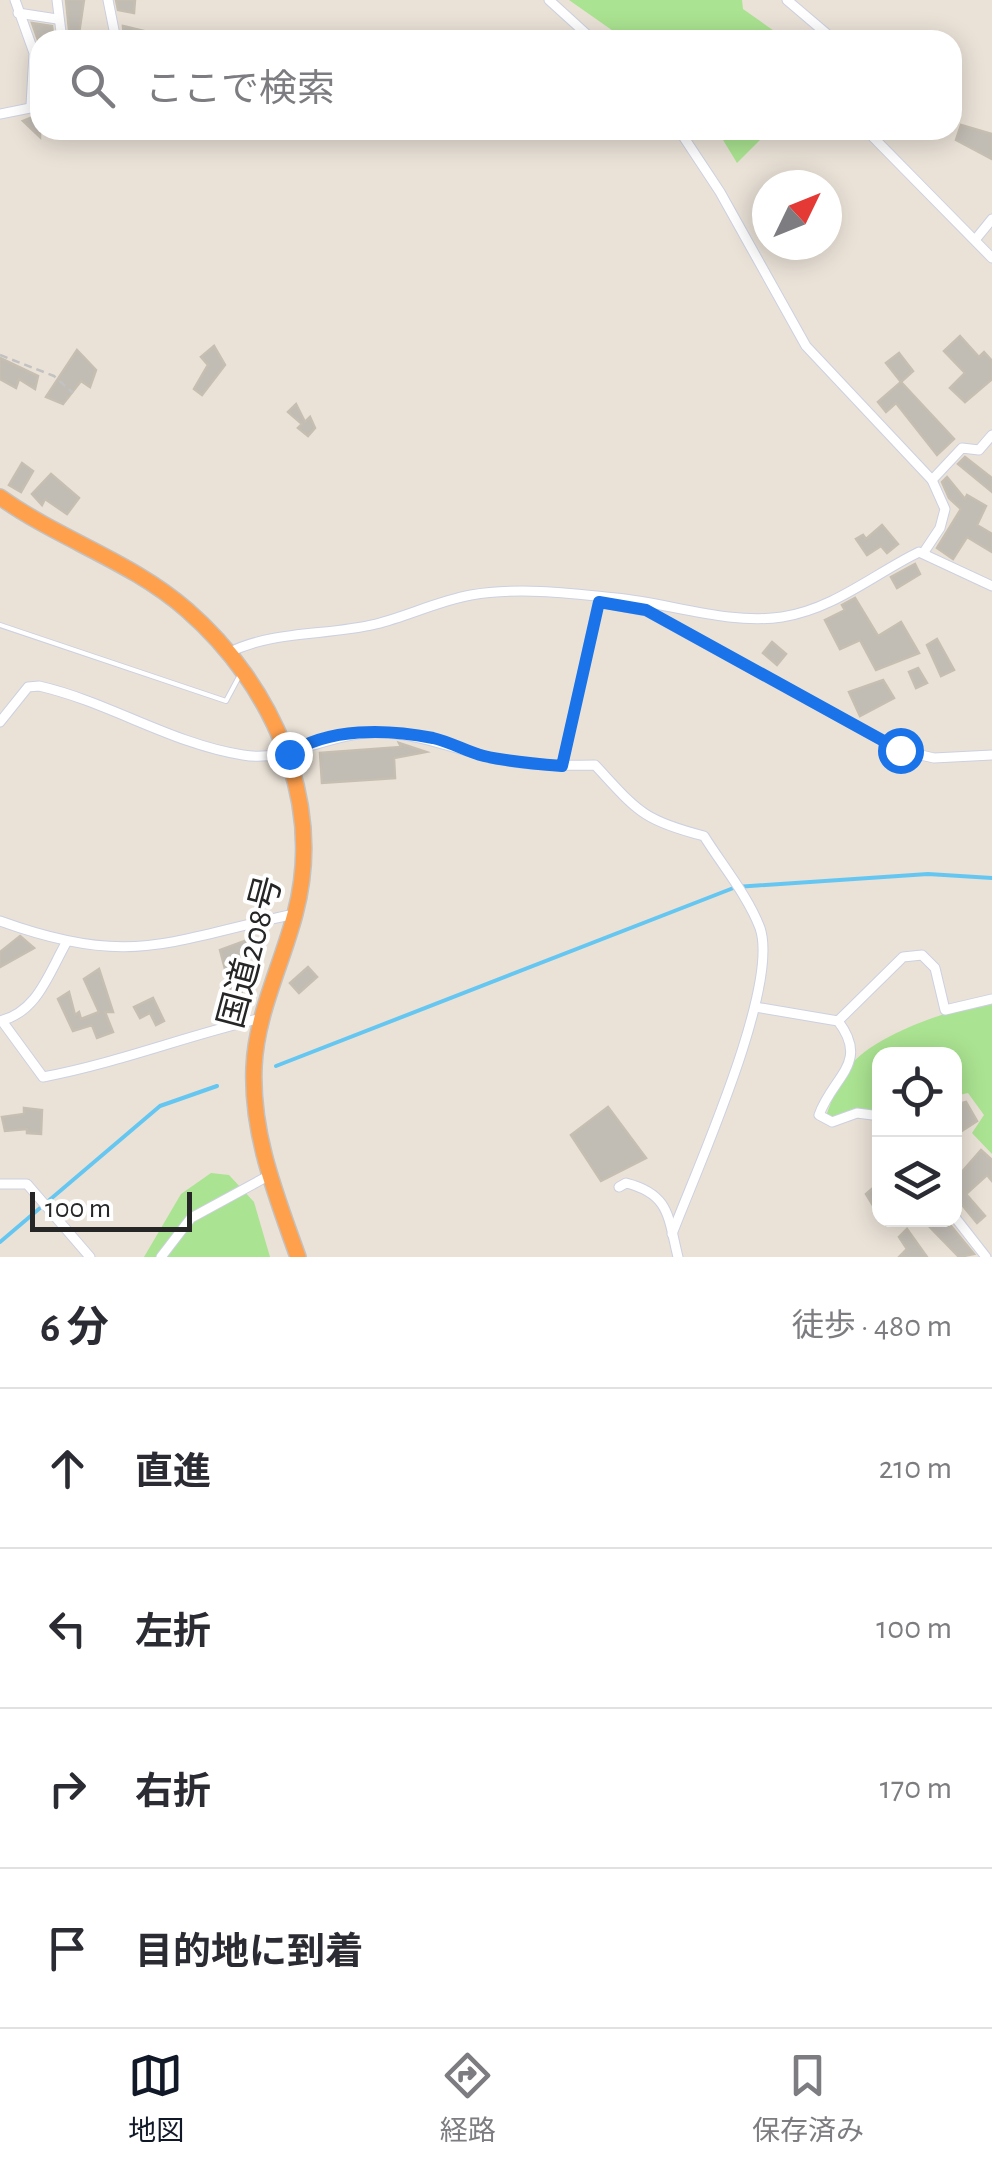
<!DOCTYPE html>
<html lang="ja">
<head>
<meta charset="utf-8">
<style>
	body { margin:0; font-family:"Alegreya Sans","Noto Sans JP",sans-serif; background:#f2f2f3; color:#2b2b33 }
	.controls { position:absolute; right:30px; bottom:30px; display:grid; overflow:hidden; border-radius:20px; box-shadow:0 5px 25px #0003 }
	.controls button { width:90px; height:90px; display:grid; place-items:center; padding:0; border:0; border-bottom:2px solid #e1e1e2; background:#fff; color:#2b2b33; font:50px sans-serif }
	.compass { position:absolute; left:752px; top:170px; width:90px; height:90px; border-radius:50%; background:#fff; box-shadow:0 5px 25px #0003; rotate:47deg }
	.scale { position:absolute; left:30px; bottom:25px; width:162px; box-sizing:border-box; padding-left:10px; border:5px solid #262626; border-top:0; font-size:28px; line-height:35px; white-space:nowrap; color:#262626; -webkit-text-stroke:8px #fff; paint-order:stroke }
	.stop { position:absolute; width:30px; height:30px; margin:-22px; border:8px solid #1a73e8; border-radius:50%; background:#fff }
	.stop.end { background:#1a73e8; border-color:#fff; box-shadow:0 2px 10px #0008 }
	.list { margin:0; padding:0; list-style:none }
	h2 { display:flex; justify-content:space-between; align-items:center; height:130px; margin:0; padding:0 40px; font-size:42px }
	h2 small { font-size:32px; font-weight:400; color:#7c7c81 }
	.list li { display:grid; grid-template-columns:65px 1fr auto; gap:30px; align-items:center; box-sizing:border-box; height:160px; padding:0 40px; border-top:2px solid #e1e1e2 }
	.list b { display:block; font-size:38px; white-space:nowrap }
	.list em { font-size:32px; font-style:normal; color:#7c7c81 }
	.icon { flex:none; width:55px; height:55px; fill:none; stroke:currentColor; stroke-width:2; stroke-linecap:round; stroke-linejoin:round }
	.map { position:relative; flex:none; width:992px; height:1257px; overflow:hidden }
	.search { position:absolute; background:#fff; box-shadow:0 5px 25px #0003; left:30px; right:30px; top:30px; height:110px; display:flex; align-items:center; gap:25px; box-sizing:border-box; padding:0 35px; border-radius:30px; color:#7c7c81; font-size:38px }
	.sheet { height:770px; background:#fff }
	nav { display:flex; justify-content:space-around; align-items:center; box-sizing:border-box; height:140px; border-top:2px solid #e1e1e2; background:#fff; font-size:28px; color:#7c7c81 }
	nav a { display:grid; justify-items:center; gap:5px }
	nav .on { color:#111827 }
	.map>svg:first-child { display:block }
	.green { fill:#aae391 }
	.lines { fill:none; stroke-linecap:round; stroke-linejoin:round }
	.stream { stroke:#65c7f1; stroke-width:4 }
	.building { fill:#c1bcb4; stroke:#c5beb1; stroke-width:2.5 }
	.lane-casing { stroke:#ccd0e1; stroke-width:6 }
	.street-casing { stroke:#ccd0e1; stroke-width:11 }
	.highway-casing { stroke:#c2c2c2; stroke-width:18 }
	.path { stroke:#c2c2c2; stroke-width:2.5; stroke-dasharray:8 5; stroke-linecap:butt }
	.lane { stroke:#fff; stroke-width:4 }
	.street { stroke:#fff; stroke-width:9 }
	.highway { stroke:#ffa04d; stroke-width:15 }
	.route { stroke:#1a73e8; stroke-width:12 }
	.labels { text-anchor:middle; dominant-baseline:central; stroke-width:8; stroke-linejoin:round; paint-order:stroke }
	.street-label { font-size:35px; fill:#262626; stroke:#fff }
</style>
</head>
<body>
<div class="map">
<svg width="992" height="1257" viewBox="0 0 992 1257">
	<rect width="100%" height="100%" fill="#eae2d7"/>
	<g class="green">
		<polygon points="569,0 742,0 743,9 787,40 626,40"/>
		<polygon points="717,130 770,130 737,163"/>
		<path d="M992 1002V1154L972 1133 984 1115 968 1093 955 1096 954 1054H880L879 1119 825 1118C831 1104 836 1087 844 1074 866 1036 951 1009 992 1002Z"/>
		<polygon points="211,1173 229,1175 254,1202 270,1257 144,1257 181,1194"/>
	</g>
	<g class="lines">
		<g class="stream">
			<polyline points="276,1066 736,887 928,874 992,878"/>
			<polyline points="0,1242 160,1106 217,1086"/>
		</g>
	</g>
	<g class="building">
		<polygon points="66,0 84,0 78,40 70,40"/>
		<polygon points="116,0 135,0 134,13 118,10"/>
		<polygon points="32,23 52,26 54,40 38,40"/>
		<polygon points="123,26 148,32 146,40 124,40"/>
		<polygon points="40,114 40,137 23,121"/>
		<polygon points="961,125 992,134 992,159 956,140"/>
		<polygon points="960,336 979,357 984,352 992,361 992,379 965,402 950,388 965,373 944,351"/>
		<polygon points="214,346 225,365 202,395 194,389 208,365 201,357"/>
		<polygon points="77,350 96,370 90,387 81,381 63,404 46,397"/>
		<polygon points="899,353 913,371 901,382 886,363"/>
		<polygon points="0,358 38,376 35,389 19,379 16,388 0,379"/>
		<polygon points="901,382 954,439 937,455 896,403 886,412 878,402"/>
		<polygon points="296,404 305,422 310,417 315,428 308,436 298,428 302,424 288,412"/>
		<polygon points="965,457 992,478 992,492 958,464"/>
		<polygon points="22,463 33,471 21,492 9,485"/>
		<polygon points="51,474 79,498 67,514 45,499 42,505 32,494"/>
		<polygon points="947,477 965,499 967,495 986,506 977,525 992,534 992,552 967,537 953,559 937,548 961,509 949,498 942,482"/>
		<polygon points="882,525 898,544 887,553 881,546 867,555 856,539 863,535 866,539"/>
		<polygon points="915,564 920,574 897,588 891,577"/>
		<polygon points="855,598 878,636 901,622 919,653 876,670 860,640 840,649 825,620 845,610 842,605"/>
		<polygon points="937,639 954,670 941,676 927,645"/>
		<polygon points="772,642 786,654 777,665 763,653"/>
		<polygon points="918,668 927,683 916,688 909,672"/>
		<polygon points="883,680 894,698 860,716 849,692"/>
		<polygon points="399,743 426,752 394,758 395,778 322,783 320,753 401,747"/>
		<polygon points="20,936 34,948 0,967 0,952"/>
		<polygon points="247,940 241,1000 233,999 220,950"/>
		<polygon points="308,967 317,977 299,993 290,983"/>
		<polygon points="99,969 113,1012 105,1012 113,1032 97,1038 92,1025 73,1031 58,999 69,992 75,1015 79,1012 81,1019 99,1012 84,979"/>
		<polygon points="153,998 164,1021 156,1025 150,1013 140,1018 134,1007"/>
		<polygon points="966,1102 977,1121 954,1136 954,1105"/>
		<polygon points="608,1107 646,1158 601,1181 571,1135"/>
		<polygon points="24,1108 42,1110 41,1134 27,1133 27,1129 5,1131 2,1117 24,1114"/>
		<polygon points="981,1150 992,1160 992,1181 987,1175 966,1194 985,1216 977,1223 954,1195 954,1181"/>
		<polygon points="880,1182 880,1217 866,1194"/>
		<polygon points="923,1220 946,1220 974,1254 959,1257"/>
		<polygon points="907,1229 927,1257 899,1257 907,1249 899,1237"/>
	</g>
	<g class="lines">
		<defs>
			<polyline id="lane" points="0,625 226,701 241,673"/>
			<g id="street">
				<polyline points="15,0 34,53 31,105"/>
				<polyline points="57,0 62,40"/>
				<polyline points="108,0 116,40"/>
				<polyline points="549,0 593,40"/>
				<polyline points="787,0 834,40"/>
				<polyline points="18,13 57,19"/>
				<polyline points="0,114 40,106"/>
				<polyline points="679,130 720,192 806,346 932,480 945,509 940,528 924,552"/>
				<polyline points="866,130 992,258"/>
				<polyline points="975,240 992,219"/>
				<polyline points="932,480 962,448 979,450 992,435"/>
				<polyline points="599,602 646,611 899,750 934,758 992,755"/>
				<path d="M228 653C273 630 327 636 376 624 408 616 438 601 471 595 518 587 569 593 616 598 669 603 729 625 782 617 834 609 874 574 919 552L992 586"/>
				<path d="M0 722 28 687 39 686C109 702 172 744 243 755 289 763 330 730 384 733 420 735 447 746 481 755 517 766 557 766 595 765 637 810 641 820 704 836 722 865 748 896 760 928 780 986 696 1171 672 1234"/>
				<polyline points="562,766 599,599"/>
				<path d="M0 921C132 969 168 940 295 914"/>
				<path d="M755 1007 838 1021C870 1063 833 1076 819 1115L832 1122 857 1113 880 1116"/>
				<path d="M0 1021C37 1012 48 975 66 943"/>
				<path d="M2 1021 43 1077C118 1063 188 1035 262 1018"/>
				<polyline points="838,1021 903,957 922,955 935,968 945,1010 992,999"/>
				<polyline points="0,1184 27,1184 90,1257"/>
				<path d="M619 1187 626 1183C670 1194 668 1217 678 1257"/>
				<polyline points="954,1216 986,1257"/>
				<polyline points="161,1257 191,1218 268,1176"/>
			</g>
			<path id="highway" d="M0 497C60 540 131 561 187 610 273 685 325 802 295 914 282 964 256 1015 254 1067 251 1134 276 1195 298 1257"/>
		</defs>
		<use href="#lane" class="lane-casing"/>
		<use href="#street" class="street-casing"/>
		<use href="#highway" class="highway-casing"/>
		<polyline class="path" points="0,355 54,376 73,393"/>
		<use href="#lane" class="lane"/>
		<use href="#street" class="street"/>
		<use href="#highway" class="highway"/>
	</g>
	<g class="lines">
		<path class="route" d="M289 754C329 727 387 729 433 738 451 742 467 752 484 756 510 762 536 764 562 766L599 602 646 610 900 750"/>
	</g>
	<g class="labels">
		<g class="street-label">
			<text transform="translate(251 952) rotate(-75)">国道208号</text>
		</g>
	</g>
</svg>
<div class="controls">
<button><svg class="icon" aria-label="locate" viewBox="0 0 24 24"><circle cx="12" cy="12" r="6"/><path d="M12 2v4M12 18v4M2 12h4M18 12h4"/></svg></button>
<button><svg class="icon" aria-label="layers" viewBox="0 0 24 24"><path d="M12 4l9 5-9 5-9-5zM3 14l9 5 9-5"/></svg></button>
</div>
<svg class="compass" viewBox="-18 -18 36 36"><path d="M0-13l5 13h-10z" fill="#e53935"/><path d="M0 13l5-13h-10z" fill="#7c7c81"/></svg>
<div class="scale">100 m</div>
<div class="stop" style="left:900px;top:750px"></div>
<div class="stop end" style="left:289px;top:754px"></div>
<div class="search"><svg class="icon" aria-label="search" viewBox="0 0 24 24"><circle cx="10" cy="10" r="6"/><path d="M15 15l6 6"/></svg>ここで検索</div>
</div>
<section class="sheet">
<h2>6 分<small>徒歩 · 480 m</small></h2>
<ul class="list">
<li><svg class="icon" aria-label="ahead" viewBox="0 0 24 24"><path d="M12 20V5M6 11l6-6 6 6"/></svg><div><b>直進</b></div><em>210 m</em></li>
<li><svg class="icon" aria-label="left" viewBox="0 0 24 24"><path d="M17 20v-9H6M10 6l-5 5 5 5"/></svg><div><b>左折</b></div><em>100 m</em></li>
<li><svg class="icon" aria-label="right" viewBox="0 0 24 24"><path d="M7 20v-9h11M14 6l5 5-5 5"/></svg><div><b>右折</b></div><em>170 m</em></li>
<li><svg class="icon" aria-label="arrive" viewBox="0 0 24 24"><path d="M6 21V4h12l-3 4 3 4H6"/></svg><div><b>目的地に到着</b></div></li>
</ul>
</section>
<nav>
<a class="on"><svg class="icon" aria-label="map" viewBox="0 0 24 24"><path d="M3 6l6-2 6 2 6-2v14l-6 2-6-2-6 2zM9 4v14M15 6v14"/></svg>地図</a>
<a><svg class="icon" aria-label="directions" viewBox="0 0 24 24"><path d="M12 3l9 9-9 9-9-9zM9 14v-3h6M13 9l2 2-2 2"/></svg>経路</a>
<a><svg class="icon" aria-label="saved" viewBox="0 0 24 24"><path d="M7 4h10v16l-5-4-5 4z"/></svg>保存済み</a>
</nav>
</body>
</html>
